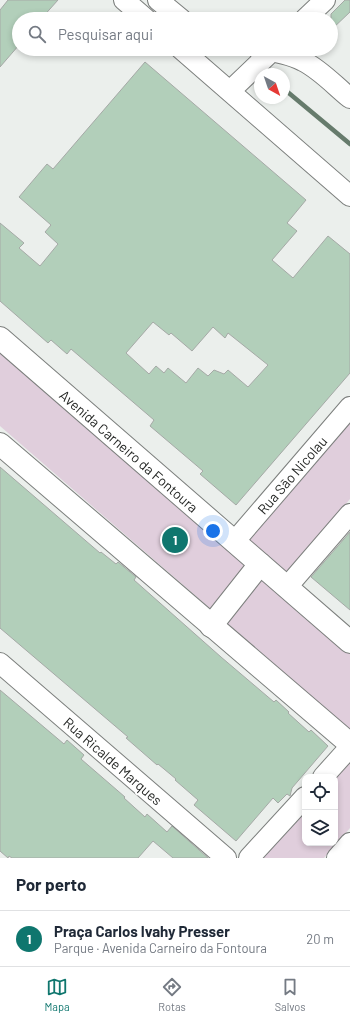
<!DOCTYPE html>
<html lang="pt">
<head>
<meta charset="utf-8">
<style>
	body { margin:0; font-family:Barlow,sans-serif; background:#f6f6f7; color:#1f2937 }
	.controls { position:absolute; right:12px; bottom:12px; display:grid; overflow:hidden; border-radius:8px; box-shadow:0 2px 6px #0003 }
	.controls button { width:36px; height:36px; display:grid; place-items:center; padding:0; border:0; border-bottom:1px solid #e0e1e3; background:#fff; color:#1f2937; font:20px sans-serif }
	.compass { position:absolute; left:254px; top:68px; width:36px; height:36px; border-radius:50%; background:#fff; box-shadow:0 2px 6px #0003; rotate:140deg }
	.you { position:absolute; left:213px; top:531px; width:14px; height:14px; margin:-10px; border:3px solid #fff; border-radius:50%; background:#1a73e8; box-shadow:0 0 0 6px #1a73e833 }
	.badge { display:grid; place-items:center; width:26px; height:26px; border-radius:50%; background:#0f766e; color:#fff; font-size:13px; font-weight:700 }
	.pin { position:absolute; translate:-50% -50%; border:2px solid #fff; box-shadow:0 1px 4px #0006 }
	.list { margin:0; padding:0; list-style:none }
	h2 { display:flex; justify-content:space-between; align-items:center; height:52px; margin:0; padding:0 16px; font-size:17px }
	h2 small { font-size:13px; font-weight:400; color:#747a83 }
	.list li { display:grid; grid-template-columns:26px 1fr auto; gap:12px; align-items:center; box-sizing:border-box; height:56px; padding:0 16px; border-top:1px solid #e0e1e3 }
	.list b { display:block; font-size:15px; white-space:nowrap }
	.list p { margin:0; font-size:13px; white-space:nowrap; color:#747a83 }
	.list em { font-size:13px; font-style:normal; color:#747a83 }
	.icon { flex:none; width:22px; height:22px; fill:none; stroke:currentColor; stroke-width:2; stroke-linecap:round; stroke-linejoin:round }
	.map { position:relative; flex:none; width:350px; height:858px; overflow:hidden }
	.search { position:absolute; background:#fff; box-shadow:0 2px 6px #0003; left:12px; right:12px; top:12px; height:44px; display:flex; align-items:center; gap:10px; box-sizing:border-box; padding:0 14px; border-radius:22px; color:#747a83; font-size:15px }
	.sheet { height:108px; background:#fff }
	nav { display:flex; justify-content:space-around; align-items:center; box-sizing:border-box; height:56px; border-top:1px solid #e0e1e3; background:#fff; font-size:11px; color:#747a83 }
	nav a { display:grid; justify-items:center; gap:2px }
	nav .on { color:#0f766e }
	.map>svg:first-child { display:block }
	.green { fill:#e0cedc }
	.lines { fill:none; stroke-linecap:round; stroke-linejoin:round }
	.stream { stroke:#667b6c; stroke-width:4.5 }
	.building { fill:#b2cfba; stroke:#a5a9a6; fill-rule:evenodd }
	.minor-casing { stroke:#7c7f7d; stroke-width:22 }
	.major-casing { stroke:#7c7f7d; stroke-width:24 }
	.minor { stroke:#fff; stroke-width:20 }
	.major { stroke:#fff; stroke-width:22 }
	.labels { text-anchor:middle; dominant-baseline:central; stroke-width:4; stroke-linejoin:round; paint-order:stroke }
	.street-label { font-size:14px; fill:#252725; stroke:#fff }
</style>
</head>
<body>
<div class="map">
<svg width="350" height="858" viewBox="0 0 350 858">
	<rect width="100%" height="100%" fill="#ebefec"/>
	<g class="green">
		<polygon points="0,352 350,654 350,730 0,426"/>
		<polygon points="350,418 350,499 287,572 247,538"/>
		<polygon points="350,760 350,828 324,858 261,858 305,808 305,843 335,843 335,777"/>
	</g>
	<g class="lines">
		<polyline class="stream" points="284,89 350,144"/>
	</g>
	<g class="building">
		<polygon points="8,0 58,0 41,19 19,19 19,45 0,67 0,10"/>
		<polygon points="345,0 350,0 350,12 331,30 331,14"/>
		<path d="M145 62 306 200 287 223 297 231 272 260 293 278 328 236 350 254V373L236 505 200 474 203 471 150 426 154 420 71 349 67 354 51 340 48 343 0 301V223L24 243 19 248 40 266 58 244 45 232 51 225 19 197 47 164 53 169ZM153 322 169 335 171 333 192 351 213 327 225 338 228 333 268 365 248 387 228 370 224 374 214 370 208 376 198 368 186 383 168 368 164 373 156 366 149 374 126 353Z"/>
		<polygon points="0,467 100,553 101,552 116,564 118,562 136,577 134,580 221,657 274,702 276,700 289,712 288,713 309,732 311,730 328,746 292,788 290,796 287,794 278,803 273,798 236,841 194,805 198,800 175,780 176,779 158,764 157,765 126,738 128,737 0,628"/>
		<polygon points="350,532 350,610 311,577"/>
		<polygon points="0,690 64,744 67,740 84,755 81,759 125,797 124,798 145,817 147,814 167,832 172,826 208,858 173,858 153,841 138,858 12,858 9,856 8,858 0,851"/>
	</g>
	<g class="lines">
		<defs>
			<g id="minor">
				<polyline points="124,0 146,19"/>
				<polyline points="158,0 181,19"/>
				<polyline points="305,19 325,0"/>
				<polyline points="181,49 350,196"/>
				<path d="M258 49C274 51 290 54 303 61 321 70 335 86 350 98"/>
				<polyline points="230,91 274,49"/>
				<polyline points="234,542 350,407"/>
				<polyline points="287,587 350,514"/>
				<polyline points="0,663 226,858"/>
				<polyline points="323,777 350,747"/>
				<polyline points="249,858 305,797"/>
				<polyline points="337,858 350,843"/>
			</g>
			<g id="major">
				<polyline points="0,338 350,642"/>
				<polyline points="0,444 350,744"/>
				<polyline points="211,626 260,564"/>
			</g>
		</defs>
		<use href="#minor" class="minor-casing"/>
		<use href="#major" class="major-casing"/>
		<use href="#minor" class="minor"/>
		<use href="#major" class="major"/>
	</g>
	<g class="labels">
		<g class="street-label">
			<text transform="translate(129 451) rotate(41)">Avenida Carneiro da Fontoura</text>
			<text transform="translate(292 475) rotate(-49)">Rua São Nicolau</text>
			<text transform="translate(113 761) rotate(41)">Rua Ricalde Marques</text>
		</g>
	</g>
</svg>
<div class="controls">
<button><svg class="icon" aria-label="locate" viewBox="0 0 24 24"><circle cx="12" cy="12" r="6"/><path d="M12 2v4M12 18v4M2 12h4M18 12h4"/></svg></button>
<button><svg class="icon" aria-label="layers" viewBox="0 0 24 24"><path d="M12 4l9 5-9 5-9-5zM3 14l9 5 9-5"/></svg></button>
</div>
<svg class="compass" viewBox="-18 -18 36 36"><path d="M0-13l5 13h-10z" fill="#e53935"/><path d="M0 13l5-13h-10z" fill="#747a83"/></svg>
<div class="you"></div>
<div class="pin badge" style="left:175px;top:540px">1</div>
<div class="search"><svg class="icon" aria-label="search" viewBox="0 0 24 24"><circle cx="10" cy="10" r="6"/><path d="M15 15l6 6"/></svg>Pesquisar aqui</div>
</div>
<section class="sheet">
<h2>Por perto<small></small></h2>
<ul class="list">
<li><span class="badge">1</span><div><b>Praça Carlos Ivahy Presser</b><p>Parque · Avenida Carneiro da Fontoura</p></div><em>20 m</em></li>
</ul>
</section>
<nav>
<a class="on"><svg class="icon" aria-label="map" viewBox="0 0 24 24"><path d="M3 6l6-2 6 2 6-2v14l-6 2-6-2-6 2zM9 4v14M15 6v14"/></svg>Mapa</a>
<a><svg class="icon" aria-label="directions" viewBox="0 0 24 24"><path d="M12 3l9 9-9 9-9-9zM9 14v-3h6M13 9l2 2-2 2"/></svg>Rotas</a>
<a><svg class="icon" aria-label="saved" viewBox="0 0 24 24"><path d="M7 4h10v16l-5-4-5 4z"/></svg>Salvos</a>
</nav>
</body>
</html>
